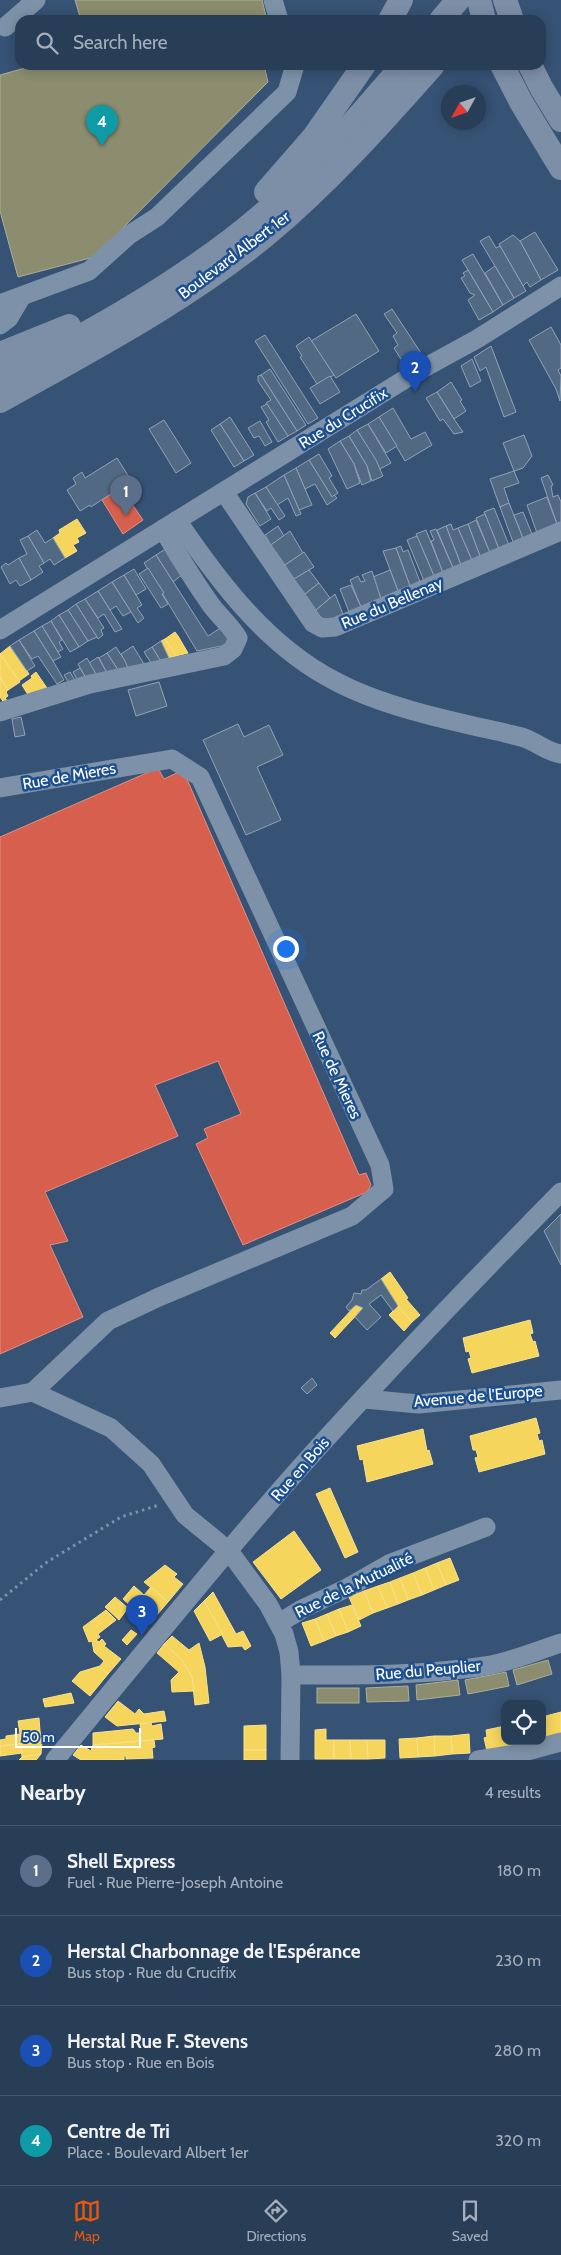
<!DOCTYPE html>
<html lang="en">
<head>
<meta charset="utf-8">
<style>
	body { margin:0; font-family:Cabin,sans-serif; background:#30455d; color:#f1f3f6 }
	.controls { position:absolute; right:15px; bottom:15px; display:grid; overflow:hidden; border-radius:10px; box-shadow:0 2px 12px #0003 }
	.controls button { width:45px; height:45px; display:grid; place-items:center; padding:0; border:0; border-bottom:1px solid #44576d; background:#283e57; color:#f1f3f6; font:25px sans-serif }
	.compass { position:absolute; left:441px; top:85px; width:45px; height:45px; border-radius:50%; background:#283e57; box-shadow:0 2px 12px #0003; rotate:230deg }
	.scale { position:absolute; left:15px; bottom:12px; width:126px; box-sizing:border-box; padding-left:5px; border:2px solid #fff; border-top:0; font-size:14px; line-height:18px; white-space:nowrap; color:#fff; -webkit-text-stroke:4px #1b4f8f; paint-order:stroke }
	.you { position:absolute; left:285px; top:948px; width:18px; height:18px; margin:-12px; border:4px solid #fff; border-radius:50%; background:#1a73e8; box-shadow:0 0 0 8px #1a73e833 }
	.badge { display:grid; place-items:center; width:32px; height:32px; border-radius:50%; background:#ea580c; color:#fff; font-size:16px; font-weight:700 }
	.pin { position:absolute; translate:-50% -41px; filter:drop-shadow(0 1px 2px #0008) }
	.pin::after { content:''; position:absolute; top:26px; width:18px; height:15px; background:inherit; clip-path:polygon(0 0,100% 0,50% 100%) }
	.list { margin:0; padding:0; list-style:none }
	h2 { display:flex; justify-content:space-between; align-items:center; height:65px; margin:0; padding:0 20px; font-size:21px }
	h2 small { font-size:16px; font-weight:400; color:#a5aeba }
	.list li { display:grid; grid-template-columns:32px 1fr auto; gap:15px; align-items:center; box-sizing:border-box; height:90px; padding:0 20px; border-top:1px solid #44576d }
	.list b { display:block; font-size:19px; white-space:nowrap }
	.list p { margin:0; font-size:16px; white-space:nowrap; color:#a5aeba }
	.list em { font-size:16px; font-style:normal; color:#a5aeba }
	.icon { flex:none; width:28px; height:28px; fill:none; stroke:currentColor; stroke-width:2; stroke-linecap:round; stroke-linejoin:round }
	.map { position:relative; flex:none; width:561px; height:1760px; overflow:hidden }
	.search { position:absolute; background:#283e57; box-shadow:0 2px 12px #0003; left:15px; right:15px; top:15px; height:55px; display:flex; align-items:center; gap:12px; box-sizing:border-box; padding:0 18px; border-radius:15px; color:#a5aeba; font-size:19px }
	.sheet { height:425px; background:#283e57 }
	nav { display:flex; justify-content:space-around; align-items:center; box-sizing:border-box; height:70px; border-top:1px solid #44576d; background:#283e57; font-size:14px; color:#a5aeba }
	nav a { display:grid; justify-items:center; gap:2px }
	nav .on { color:#ea580c }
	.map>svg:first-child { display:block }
	.homes { fill:#f6d55c; stroke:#f9e28d }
	.shops { fill:#d6604d; stroke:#e29082 }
	.industry { fill:#8c8c6e; stroke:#aeae9a }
	.building { fill:#526984; stroke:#92a2b6 }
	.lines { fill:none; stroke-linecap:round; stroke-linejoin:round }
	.path { stroke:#7d92a8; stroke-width:3; stroke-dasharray:2.5 4; stroke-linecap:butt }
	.minor { stroke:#7d92a8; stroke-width:19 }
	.major { stroke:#7d8ea7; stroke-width:24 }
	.major-bridge { stroke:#7d8ea7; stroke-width:24 }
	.labels { text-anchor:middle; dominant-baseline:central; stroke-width:5; stroke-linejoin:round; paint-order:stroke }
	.street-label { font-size:16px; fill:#fff; stroke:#1b4f8f }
</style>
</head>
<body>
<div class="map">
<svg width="561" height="1760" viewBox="0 0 561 1760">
	<rect width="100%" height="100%" fill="#365274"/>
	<g class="homes">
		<polygon points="77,519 86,533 77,538 79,542 73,545 77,551 65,558 53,538 60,533 59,530"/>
		<polygon points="175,632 178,636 188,653 176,656 165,639"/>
		<polygon points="165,639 176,656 169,658 161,641"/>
		<polygon points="10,646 29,674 19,681 0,654"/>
		<polygon points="0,654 20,682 8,690 0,677"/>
		<polygon points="36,672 49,691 30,698 22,685 32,678 31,676"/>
		<polygon points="0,677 8,690 6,692 8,696 5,698 8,702 5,704 0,697"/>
		<polygon points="390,1272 408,1298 406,1299 420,1315 412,1322 397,1305 381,1279"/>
		<polygon points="356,1305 363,1308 335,1338 330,1333"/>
		<polygon points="398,1306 412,1322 404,1331 389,1315"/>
		<polygon points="530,1320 533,1333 530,1334 533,1342 535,1341 539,1356 472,1373 468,1359 471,1358 469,1351 466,1352 463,1338"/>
		<polygon points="536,1418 540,1433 537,1434 539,1441 542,1440 545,1454 479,1472 475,1458 478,1457 476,1450 473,1450 470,1436"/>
		<polygon points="423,1429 427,1451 429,1450 433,1464 367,1482 363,1459 360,1460 357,1446"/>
		<polygon points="330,1488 358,1552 345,1558 316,1494"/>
		<polygon points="294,1531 321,1570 281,1599 253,1562"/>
		<polygon points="450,1558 459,1580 446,1585 437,1563"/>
		<polygon points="437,1563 446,1585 434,1590 425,1568"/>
		<polygon points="165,1565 177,1574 174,1577 183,1584 168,1602 144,1582"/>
		<polygon points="425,1568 434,1590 422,1595 413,1573"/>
		<polygon points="413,1573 422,1595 408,1600 400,1578"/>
		<polygon points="400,1578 408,1600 398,1604 390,1582"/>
		<polygon points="390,1582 398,1604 387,1608 378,1586"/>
		<polygon points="134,1586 144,1595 151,1587 168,1602 150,1623 123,1599"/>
		<polygon points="378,1586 387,1608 373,1613 364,1591"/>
		<polygon points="364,1591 373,1613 359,1620 349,1597"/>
		<polygon points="213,1592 236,1634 243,1631 251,1646 245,1650 242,1646 228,1647 204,1601"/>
		<polygon points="115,1597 128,1608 119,1620 105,1607"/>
		<polygon points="204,1601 223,1634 210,1641 194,1611"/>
		<polygon points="352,1605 361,1626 348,1632 339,1609"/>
		<polygon points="339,1609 348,1632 336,1636 327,1614"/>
		<polygon points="106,1610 116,1620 98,1634 100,1637 96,1640 99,1642 102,1639 106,1644 104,1646 121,1659 108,1674 100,1666 104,1661 94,1652 92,1641 89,1642 83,1627"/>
		<polygon points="327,1614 336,1636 324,1641 315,1619"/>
		<polygon points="315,1619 324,1641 311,1646 302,1623"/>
		<polygon points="131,1630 137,1634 127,1645 122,1640"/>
		<polygon points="172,1636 189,1650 199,1643 205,1667 209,1703 195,1705 192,1677 182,1660 164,1644"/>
		<polygon points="164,1644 182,1660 192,1677 194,1691 172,1692 171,1680 179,1672 157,1653"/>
		<polygon points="100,1666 108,1674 90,1696 72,1681 80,1672"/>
		<polygon points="71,1693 74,1703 45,1707 43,1699"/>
		<polygon points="118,1701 135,1714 139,1709 144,1714 164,1711 166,1721 117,1726 105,1717"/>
		<polygon points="561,1712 561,1733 544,1737 542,1717"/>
		<polygon points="39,1718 40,1731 20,1734 18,1721"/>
		<polygon points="151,1723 152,1726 161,1724 163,1739 93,1745 93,1733 133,1729 136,1733 141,1733 140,1724"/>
		<polygon points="266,1725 266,1750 244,1750 244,1726"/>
		<polygon points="505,1726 505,1741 511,1741 512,1745 487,1751 484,1738 487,1737 486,1730"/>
		<polygon points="326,1729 326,1740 334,1740 334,1759 315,1759 315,1730"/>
		<polygon points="40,1731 42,1742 21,1744 20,1734"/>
		<polygon points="20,1734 21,1744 0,1746 0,1740 6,1739 6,1736"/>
		<polygon points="469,1734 470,1753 452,1754 451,1736"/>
		<polygon points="434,1736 451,1736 452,1754 435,1756"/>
		<polygon points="434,1736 435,1756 418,1757 417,1738"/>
		<polygon points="417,1738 418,1757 400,1758 399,1739"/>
		<polygon points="154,1740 155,1747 152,1748 153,1758 126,1759 126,1756 124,1756 124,1760 81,1760 73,1755 81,1745 91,1751 93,1745"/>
		<polygon points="334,1740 350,1740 351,1759 334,1759"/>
		<polygon points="350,1740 367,1740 368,1759 351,1759"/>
		<polygon points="367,1740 385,1740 385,1758 368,1759"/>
		<polygon points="511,1741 527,1741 512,1745"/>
		<polygon points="42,1742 41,1754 22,1757 21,1744"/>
		<polygon points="21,1744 22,1753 0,1756 0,1746"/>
		<rect x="244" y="1750" width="22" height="10"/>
		<polygon points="41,1754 36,1760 19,1760 22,1757"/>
	</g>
	<g class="shops">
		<polygon points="121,488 143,520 123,534 102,500"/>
		<polygon points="158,768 164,779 183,770 359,1175 366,1173 371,1185 367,1192 243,1245 196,1144 208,1138 204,1129 241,1114 218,1061 155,1085 178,1136 45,1192 68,1241 50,1245 83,1317 0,1354 0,837"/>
	</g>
	<g class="industry">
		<polygon points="75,0 262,0 267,20 81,20"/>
		<polygon points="36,65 264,65 268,82 94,257 18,277 0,211 0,75"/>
		<polygon points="548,1660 552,1674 517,1685 513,1670"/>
		<polygon points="506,1672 509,1686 468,1694 465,1680"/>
		<polygon points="458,1680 460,1695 417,1700 416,1685"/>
		<polygon points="408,1686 409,1701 367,1702 366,1688"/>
		<rect x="317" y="1688" width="42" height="15"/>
	</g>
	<g class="building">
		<polygon points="535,232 558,270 541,280 520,241"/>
		<polygon points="513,235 520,241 541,280 530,287 527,282 523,286 499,244"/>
		<polygon points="489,236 496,248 500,246 526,291 514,298 480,241"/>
		<polygon points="473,254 503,305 493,312 462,260"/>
		<polygon points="495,266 514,298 503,305 485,273"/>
		<polygon points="468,270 493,312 479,320 468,300 475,295 470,293 461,278 465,276 463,273"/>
		<polygon points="392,309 421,353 404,364 394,348 398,345 393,336 397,333 384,314"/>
		<polygon points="356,314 379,351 336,378 311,341"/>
		<polygon points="551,327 561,345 561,368 558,370 561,376 560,401 556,389 529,340"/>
		<polygon points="265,335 318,418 308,424 255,341"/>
		<polygon points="309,337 334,375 317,384 300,357 302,356 296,346"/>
		<polygon points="491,346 516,412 504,417 486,367 480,371 474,357"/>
		<polygon points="472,359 481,381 470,387 461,366"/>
		<polygon points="270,369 306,425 297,431 261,375"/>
		<polygon points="261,375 297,431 288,436 266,403 271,400 258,381 258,376"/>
		<polygon points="330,376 340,392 320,404 310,388"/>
		<polygon points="451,382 462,400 460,401 466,411 454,419 437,392"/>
		<polygon points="437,392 454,419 463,432 454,434 443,419 440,421 426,398"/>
		<polygon points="267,404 288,436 278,442 266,422 269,420 261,407"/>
		<polygon points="393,408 411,439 425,432 432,445 405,461 379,417"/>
		<polygon points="230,417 254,455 244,461 220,424"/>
		<polygon points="379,417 397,446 386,453 368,424"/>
		<polygon points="164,420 191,463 176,473 149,429"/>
		<polygon points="260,421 272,442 265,446 259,436 254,438 248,428"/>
		<polygon points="220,424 244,461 234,467 211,430"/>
		<polygon points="368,424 391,463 380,469 357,430"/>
		<polygon points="357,430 376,460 383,476 372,481 367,466 349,436"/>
		<polygon points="524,435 532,456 523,468 514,471 503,443"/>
		<polygon points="349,436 367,466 371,481 362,485 354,464 340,441"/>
		<polygon points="340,441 354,464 360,483 347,489 328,449"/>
		<polygon points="319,454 332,476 329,478 338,493 332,497 309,460"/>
		<polygon points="117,458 129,477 113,487 115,491 91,507 90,505 80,511 67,490 76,484 73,478 82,472 85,478"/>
		<polygon points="309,460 332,497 334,495 337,498 327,505 315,484 305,489 296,468"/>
		<polygon points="296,468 312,505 299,510 284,475"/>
		<polygon points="514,471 519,483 504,488 509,503 500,507 490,479"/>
		<polygon points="284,475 301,514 296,516 288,498 277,505 266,487"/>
		<polygon points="548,475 553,485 551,486 553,497 558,495 561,502 561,522 557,524 541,478"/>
		<polygon points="266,487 285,516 279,520 271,508 267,511 255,493"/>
		<polygon points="255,493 271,519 260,526 246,504 248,497"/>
		<polygon points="547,497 557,524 537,533 527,505"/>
		<polygon points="509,503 523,538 513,542 500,507"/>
		<polygon points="494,508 509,545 499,549 484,512"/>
		<polygon points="523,512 532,534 523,538 514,515"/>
		<polygon points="485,514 499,549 490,553 476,518"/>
		<polygon points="476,520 490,553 480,556 468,524"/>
		<polygon points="451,524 453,530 458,528 472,560 461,565 446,526"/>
		<polygon points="468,524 480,556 472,560 458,528"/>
		<polygon points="278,526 284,536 271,545 265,535"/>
		<polygon points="446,526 461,565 453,568 437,530"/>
		<polygon points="436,529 453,568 443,573 431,541 434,540 430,531"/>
		<polygon points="37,530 45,543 53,538 65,558 54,565 50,559 44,563 28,536"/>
		<polygon points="426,530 443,573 434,576 416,534"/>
		<polygon points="290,531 303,553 285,565 271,545"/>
		<polygon points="28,536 44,563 39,566 43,572 31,580 19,558 27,554 20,540"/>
		<polygon points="417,536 434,576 424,581 407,540"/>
		<polygon points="401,546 403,552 408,550 420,582 410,586 396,548"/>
		<polygon points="167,548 183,574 173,582 156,555"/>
		<polygon points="396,548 410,586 398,591 383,551"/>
		<polygon points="304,552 314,567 294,579 285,565"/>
		<polygon points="156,555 208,636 222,627 231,644 197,651 144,563"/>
		<polygon points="19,558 31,580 20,586 16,580 10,584 1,567 6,563 8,565"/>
		<polygon points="148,568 164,593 162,594 168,604 161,608 139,574"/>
		<polygon points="134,569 146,589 136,595 124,575"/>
		<polygon points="309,570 319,583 305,594 294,579"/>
		<polygon points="390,570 398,591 381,599 373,577"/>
		<polygon points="372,571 381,599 361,607 350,580 358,576 361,582 365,581 362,575"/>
		<polygon points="124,575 142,605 137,608 144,618 138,623 112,582"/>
		<polygon points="112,582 131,612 123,616 116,606 110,610 98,591"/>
		<polygon points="319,583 330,598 316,610 305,594"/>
		<polygon points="351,585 361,607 349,612 340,589"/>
		<polygon points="98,591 122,629 115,632 104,614 98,618 85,599"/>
		<polygon points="335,594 343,614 329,620 321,618 316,610"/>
		<polygon points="85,599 104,628 101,630 103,635 98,639 76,604"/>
		<polygon points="76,604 97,637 88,641 68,610"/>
		<polygon points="68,610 88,641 79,647 59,615"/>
		<polygon points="59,615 79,647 70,652 51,621"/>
		<polygon points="51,621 62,640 59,642 63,649 58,652 42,626"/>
		<polygon points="42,626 61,657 53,661 34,631"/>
		<polygon points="34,631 53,661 64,680 57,684 38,656 32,659 19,640"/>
		<polygon points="19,640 35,666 27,671 10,646"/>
		<polygon points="161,641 169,658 160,660 152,647"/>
		<polygon points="133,646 144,664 128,668 121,654"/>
		<polygon points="116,647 125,661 128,668 118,670 107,653"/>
		<polygon points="152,647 160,660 151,663 144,652"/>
		<polygon points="107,653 118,670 107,673 99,658"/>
		<polygon points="98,657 107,673 97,676 89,663"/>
		<polygon points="87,658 97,676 87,680 78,664"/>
		<polygon points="80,668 87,680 79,683 73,672"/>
		<polygon points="70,672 77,684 70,685 64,675"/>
		<polygon points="159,682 167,706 136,716 128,690"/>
		<polygon points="21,717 25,735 15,737 12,719"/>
		<polygon points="238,724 244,737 269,725 283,755 257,767 281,820 246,835 203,740"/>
		<polygon points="561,1214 561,1265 544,1231"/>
		<polygon points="381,1279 398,1306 393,1311 381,1295 369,1304 381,1317 367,1330 355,1317 363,1308 356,1305 349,1311 346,1307 352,1300 354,1293 361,1294 362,1290 366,1290"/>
		<polygon points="312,1378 317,1385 307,1394 301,1388"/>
	</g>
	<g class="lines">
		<polyline class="path" points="0,1600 47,1562 121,1517 159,1505"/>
		<g class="minor">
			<polyline points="273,0 279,20"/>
			<polyline points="5,27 36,0"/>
			<polyline points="0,304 89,271 129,235 157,217 287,92 295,65"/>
			<polyline points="0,325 9,318 22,296"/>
			<polyline points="224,492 313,623 322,628 335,627 561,531"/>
			<path d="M177 520C219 582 267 646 335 681 383 707 452 721 505 733 512 735 520 736 527 739 539 744 548 752 561 754"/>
			<polyline points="0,630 415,373 477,339 561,286"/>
			<path d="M0 712 90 684 224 656 233 649 238 638C231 626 220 617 211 605 194 581 178 555 163 529"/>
			<polyline points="0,788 172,759 200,777 380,1165 384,1189 352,1216 159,1297 108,1321 33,1392"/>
			<polyline points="0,1398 33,1392 111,1428 151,1464 185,1515 229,1551 268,1604 284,1634 289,1652 291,1675 290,1760"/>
			<polyline points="364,1399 419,1404 561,1390"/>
			<polyline points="279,1623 304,1608 347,1588 389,1564 486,1527"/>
			<path d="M291 1675C355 1675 421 1676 485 1666 511 1662 536 1651 561 1643"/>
			<path d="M55 1760C147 1649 237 1536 334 1430 408 1349 484 1270 561 1192"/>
			<polyline points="478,1760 516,1754 561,1742"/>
		</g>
		<g class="major">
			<polyline points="505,0 512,20"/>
			<polyline points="390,20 401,0"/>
			<polyline points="441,20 458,0"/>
			<polyline points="502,65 521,102 561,168"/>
			<polyline points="530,65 542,89 561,120"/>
			<polyline points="266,192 313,138 364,65"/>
			<polyline points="0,354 69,326"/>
			<path d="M0 379C90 333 186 280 263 214 314 170 359 116 403 65"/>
			<path d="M0 401C91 350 185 301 266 235 327 184 380 125 433 65"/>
		</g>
		<polyline class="major-bridge" points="479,0 484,20"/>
	</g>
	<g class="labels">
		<g class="street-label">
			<text transform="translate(234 255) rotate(-37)">Boulevard Albert 1er</text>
			<text transform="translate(343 418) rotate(-32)">Rue du Crucifix</text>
			<text transform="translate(392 603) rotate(-23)">Rue du Bellenay</text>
			<text transform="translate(69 776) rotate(-10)">Rue de Mieres</text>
			<text transform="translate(337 1075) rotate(65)">Rue de Mieres</text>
			<text transform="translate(478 1396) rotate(-5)">Avenue de l'Europe</text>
			<text transform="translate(300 1469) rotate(-49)">Rue en Bois</text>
			<text transform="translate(354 1585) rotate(-26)">Rue de la Mutualité</text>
			<text transform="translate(428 1670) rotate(-5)">Rue du Peuplier</text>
		</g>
	</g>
</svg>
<div class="controls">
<button><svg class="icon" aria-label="locate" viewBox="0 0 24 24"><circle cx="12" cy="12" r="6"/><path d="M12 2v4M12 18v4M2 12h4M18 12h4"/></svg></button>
</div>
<svg class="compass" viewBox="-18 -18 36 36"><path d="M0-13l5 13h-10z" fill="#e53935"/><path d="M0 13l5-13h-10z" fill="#a5aeba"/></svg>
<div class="scale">50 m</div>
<div class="you"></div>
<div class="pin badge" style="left:126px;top:516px;background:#5c6f8a">1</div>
<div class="pin badge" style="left:415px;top:392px;background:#1a4fb4">2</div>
<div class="pin badge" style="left:142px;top:1636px;background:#1a4fb4">3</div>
<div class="pin badge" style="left:102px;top:146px;background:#0f9aa8">4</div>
<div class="search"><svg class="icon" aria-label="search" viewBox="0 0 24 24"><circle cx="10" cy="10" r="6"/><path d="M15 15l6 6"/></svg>Search here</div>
</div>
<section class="sheet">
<h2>Nearby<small>4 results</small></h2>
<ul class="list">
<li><span class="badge" style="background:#5c6f8a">1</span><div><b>Shell Express</b><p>Fuel · Rue Pierre-Joseph Antoine</p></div><em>180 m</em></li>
<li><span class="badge" style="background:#1a4fb4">2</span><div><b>Herstal Charbonnage de l'Espérance</b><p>Bus stop · Rue du Crucifix</p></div><em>230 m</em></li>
<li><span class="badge" style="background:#1a4fb4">3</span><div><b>Herstal Rue F. Stevens</b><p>Bus stop · Rue en Bois</p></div><em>280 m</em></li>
<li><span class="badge" style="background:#0f9aa8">4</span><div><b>Centre de Tri</b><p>Place · Boulevard Albert 1er</p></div><em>320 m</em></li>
</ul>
</section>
<nav>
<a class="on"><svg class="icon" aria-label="map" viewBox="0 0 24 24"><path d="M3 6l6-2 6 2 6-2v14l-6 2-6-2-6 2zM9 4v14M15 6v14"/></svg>Map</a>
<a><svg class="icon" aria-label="directions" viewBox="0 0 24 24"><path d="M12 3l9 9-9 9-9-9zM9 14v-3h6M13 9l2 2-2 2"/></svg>Directions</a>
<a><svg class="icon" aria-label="saved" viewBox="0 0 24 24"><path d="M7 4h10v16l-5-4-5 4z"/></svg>Saved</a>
</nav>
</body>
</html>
